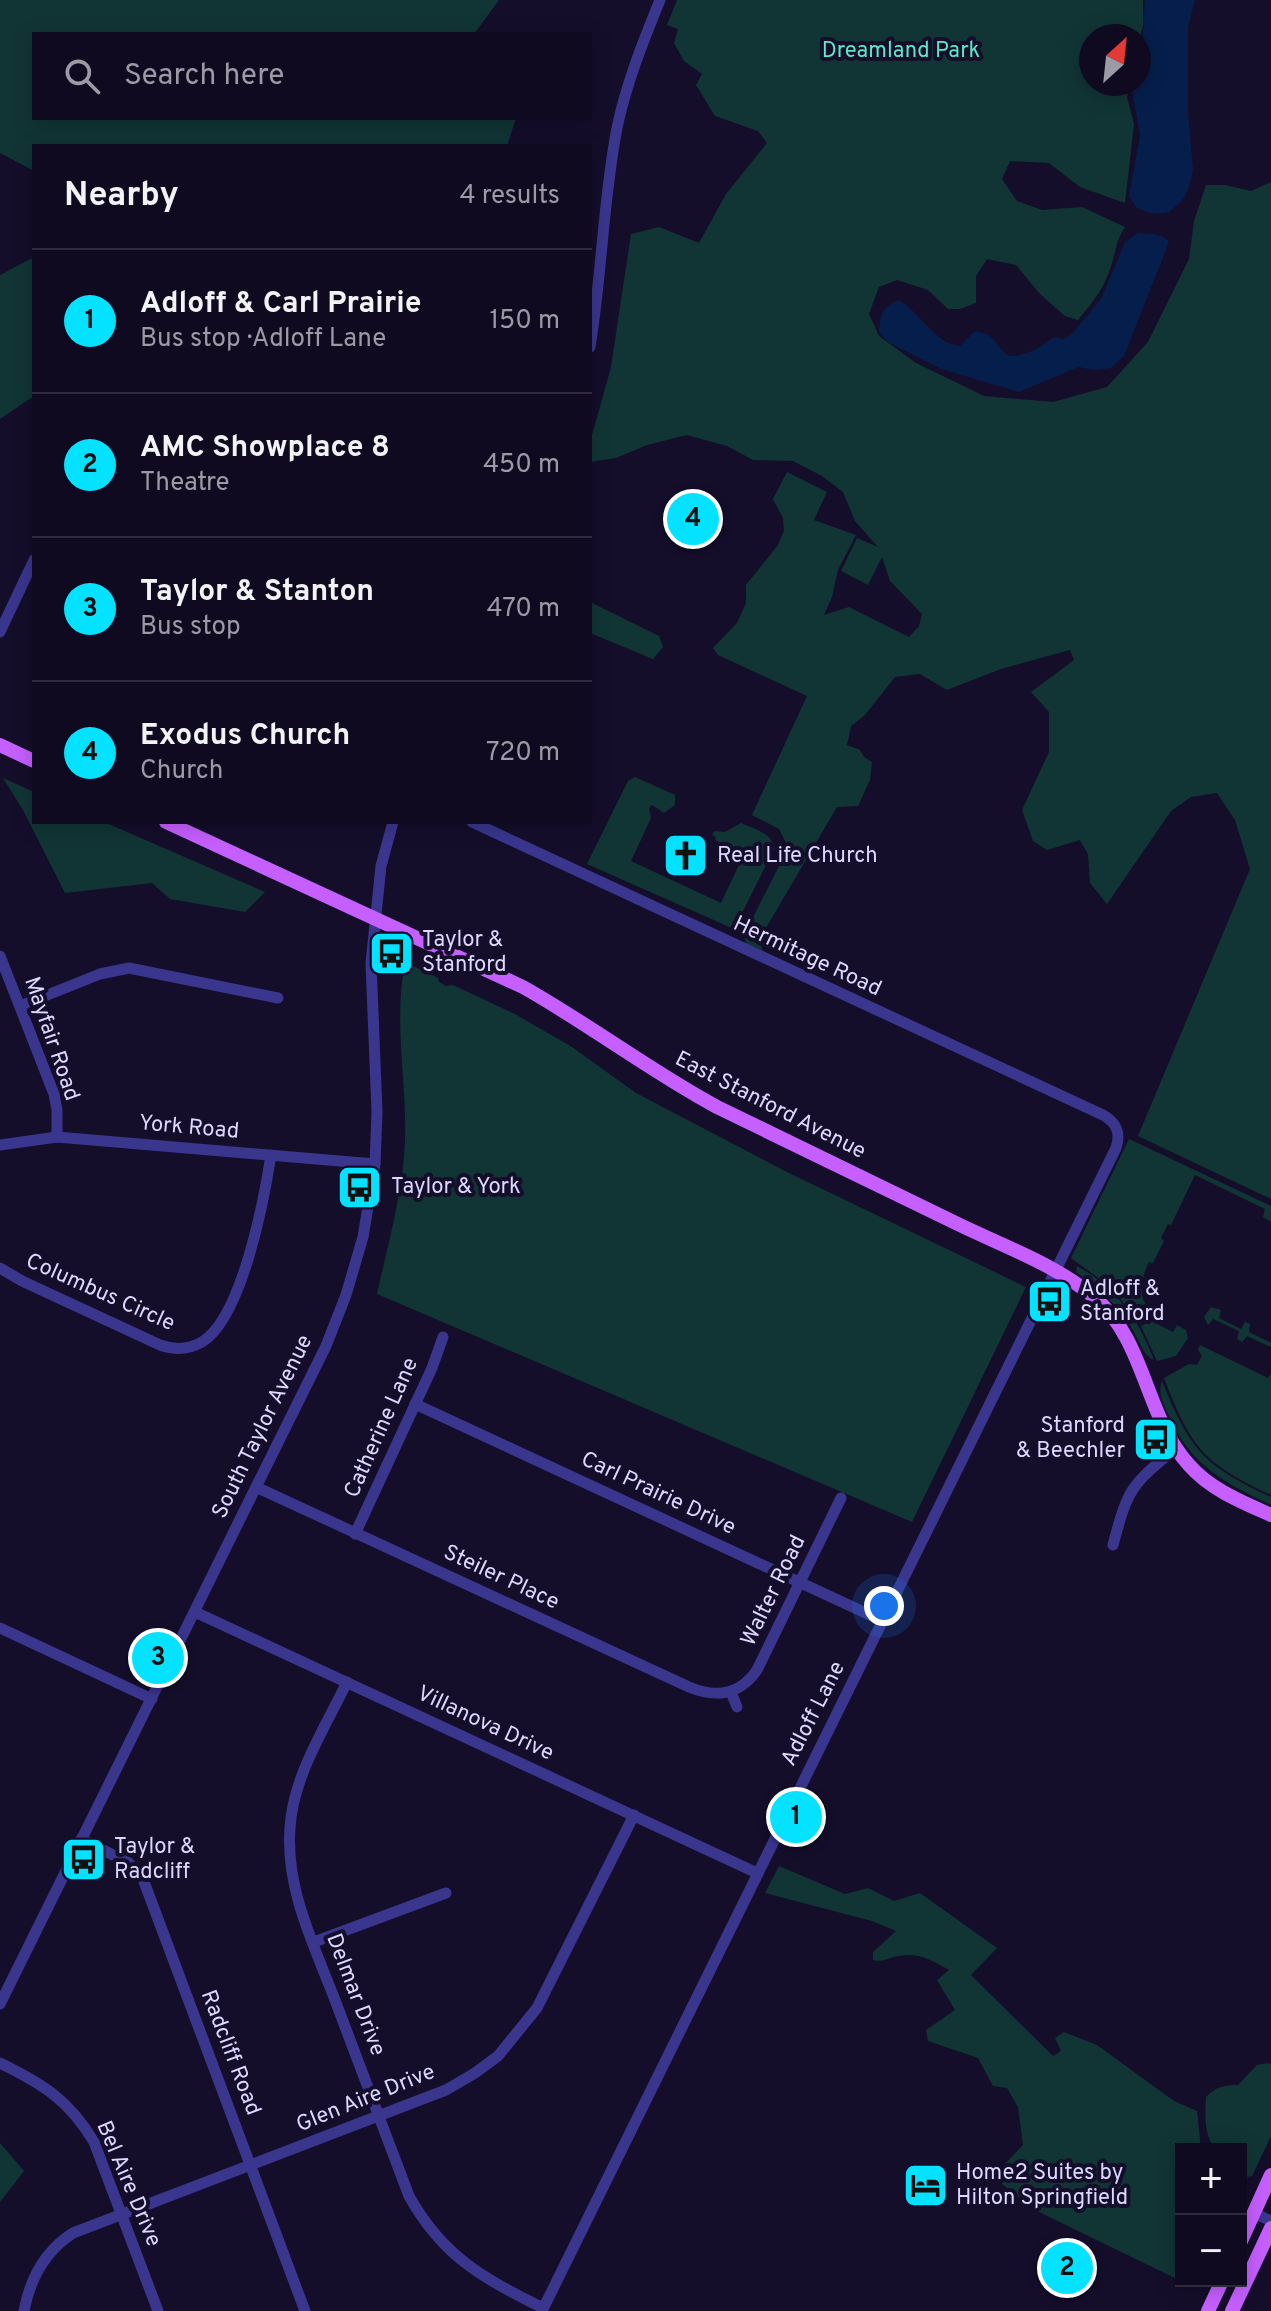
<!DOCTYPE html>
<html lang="en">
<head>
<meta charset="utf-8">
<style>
	body { margin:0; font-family:Overpass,sans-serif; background:#1d182d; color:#f1f3f6 }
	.controls { position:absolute; right:24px; bottom:24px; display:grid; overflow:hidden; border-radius:0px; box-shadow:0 4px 20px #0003 }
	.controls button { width:72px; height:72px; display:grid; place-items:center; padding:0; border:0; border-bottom:2px solid #2f2b3e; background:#0f0a20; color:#f1f3f6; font:40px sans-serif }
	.compass { position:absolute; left:1079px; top:24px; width:72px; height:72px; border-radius:50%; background:#0f0a20; box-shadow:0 4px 20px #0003; rotate:27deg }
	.you { position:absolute; left:884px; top:1606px; width:28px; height:28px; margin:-20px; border:6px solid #fff; border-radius:50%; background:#1a73e8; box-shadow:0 0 0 12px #1a73e833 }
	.badge { display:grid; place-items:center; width:52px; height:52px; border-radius:50%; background:#04e2ff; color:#111; font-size:26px; font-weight:700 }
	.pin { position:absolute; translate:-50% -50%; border:4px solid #fff; box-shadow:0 2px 8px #0006 }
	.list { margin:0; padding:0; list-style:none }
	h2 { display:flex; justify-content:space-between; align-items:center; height:104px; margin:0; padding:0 32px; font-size:34px }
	h2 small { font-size:26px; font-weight:400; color:#9b9aa5 }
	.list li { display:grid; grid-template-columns:52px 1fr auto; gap:24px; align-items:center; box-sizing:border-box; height:144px; padding:0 32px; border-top:2px solid #2f2b3e }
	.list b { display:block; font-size:30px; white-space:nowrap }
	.list p { margin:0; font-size:26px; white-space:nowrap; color:#9b9aa5 }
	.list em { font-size:26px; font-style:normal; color:#9b9aa5 }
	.icon { flex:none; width:44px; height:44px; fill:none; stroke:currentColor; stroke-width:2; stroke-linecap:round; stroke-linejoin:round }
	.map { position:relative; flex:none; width:1271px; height:2311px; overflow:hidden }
	.search { position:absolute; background:#0f0a20; box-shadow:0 4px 20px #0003; left:32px; top:32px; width:560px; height:88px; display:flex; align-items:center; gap:20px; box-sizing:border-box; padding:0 28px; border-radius:0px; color:#9b9aa5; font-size:30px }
	.panel { position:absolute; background:#0f0a20; box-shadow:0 4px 20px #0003; left:32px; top:144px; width:560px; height:680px; border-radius:0px }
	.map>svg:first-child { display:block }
	.green { fill:#113535 }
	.water { fill:#061e4c }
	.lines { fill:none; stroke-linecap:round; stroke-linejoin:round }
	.minor { stroke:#3a368e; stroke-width:11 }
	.major { stroke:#c65fff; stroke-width:14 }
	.labels { text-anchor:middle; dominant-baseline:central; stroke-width:8; stroke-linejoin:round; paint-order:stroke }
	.park-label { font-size:22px; fill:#59eac8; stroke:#140e2b }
	.poi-label { font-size:22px; fill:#ddd8ff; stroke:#140e2b; text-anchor:start }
	.street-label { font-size:22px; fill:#ddd8ff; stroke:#140e2b }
</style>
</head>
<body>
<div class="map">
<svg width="1271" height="2311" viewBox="0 0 1271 2311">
	<rect width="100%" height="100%" fill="#140e2b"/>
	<g class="green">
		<polygon points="0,0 499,0 474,34 34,34 34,118 516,118 507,146 34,146 34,171 0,153"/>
		<path d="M677 0H1143V25L1139 42V36H1091V84H1130L1127 97 1134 124 1125 203 1080 187 1049 163 1010 161 1002 179 1017 201 1042 210 1082 207 1125 227C1117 239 1116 249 1112 263 1106 286 1093 302 1078 320L1065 316 1040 294 1016 265 987 259 976 276V303L960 309H948L928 290 897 280 879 287 869 314 879 336 916 363 984 396 1053 402 1107 387 1148 342 1189 259 1194 221 1206 185H1225L1251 191 1271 182V1199L1138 1136 1250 869 1235 820 1217 793 1191 797 1171 811 1107 904 1090 883 1088 854 1080 840 1047 850 1033 841 1022 810 1049 752V712L1031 692 1074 660 1070 650 1001 669 947 690 920 674 895 677 865 715 851 726 847 745 860 750 864 757 872 762 870 780 858 806 837 807 763 933 760 940 762 950 772 958 746 944 745 938 752 939 745 936V933L783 858 787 845 779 829 752 815 807 696 718 655 713 648 737 623 746 603V585L778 545 784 530 783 518 773 499 787 472 827 492 814 520 856 535 838 570 832 597 824 615 849 607 909 637 919 626 922 614 890 581 882 557 868 585 841 571 857 538 878 547 855 521 843 492 822 476 793 461 753 460 727 446 687 435 647 445 616 458 590 462 592 435 611 367 631 234 659 227 699 243 726 194 767 143 758 131 715 116 696 85 702 74 684 61 674 43 678 29 667 25Z"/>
		<polygon points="34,257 34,396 0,419 0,275"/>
		<polygon points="590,602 659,636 663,647 653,659 590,633"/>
		<path d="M635 777 675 795V805L664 813 652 805 649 808 651 818 631 861 721 903 744 854 715 840 716 837 712 835 714 831 725 832 741 823C754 829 773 833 774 849L734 929 587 864 628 781Z"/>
		<polygon points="3,778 34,792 34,822 104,822 265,892 245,912 170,899 152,883 65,893 23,810"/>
		<path d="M411 965 438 978 439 982 446 986 453 985 515 1014 572 1047 636 1093 787 1172 1026 1287 912 1522 377 1294C388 1244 403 1193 405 1141 407 1084 394 1026 404 968Z"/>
		<path d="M1129 1139 1271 1206V1222L1263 1217 1265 1209 1195 1175 1171 1225 1168 1224 1161 1238 1164 1241 1153 1263 1149 1262C1141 1279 1136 1297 1152 1312L1148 1320 1140 1324 1111 1287 1071 1258Z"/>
		<path d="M1077 1266C1115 1287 1139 1319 1154 1360 1143 1355 1142 1346 1136 1336 1122 1307 1100 1291 1076 1272Z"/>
		<polygon points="1211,1307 1221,1310 1219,1318 1241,1329 1245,1322 1250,1324 1249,1332 1271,1343 1271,1347 1247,1336 1242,1342 1237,1339 1239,1331 1213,1319 1208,1325 1204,1317"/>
		<polygon points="1151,1321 1173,1332 1177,1325 1186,1330 1188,1338 1176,1356 1157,1361 1141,1326"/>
		<path d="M1200 1345 1268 1378 1271 1373V1495C1203 1463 1191 1448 1164 1378L1189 1364 1197 1365 1202 1356 1198 1350Z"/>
		<path d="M1162 1381C1190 1450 1203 1465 1271 1497V1505C1226 1484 1189 1464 1169 1416 1164 1404 1157 1394 1162 1381Z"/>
		<path d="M779 1866 845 1894 868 1888 894 1901 920 1893 997 1948 971 1975 1053 2056 1061 2051 1055 2038 1064 2032 1097 2045 1174 2101 1197 2111 1201 2149H1181V2281L1037 2211 1002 2184 1001 2168 1023 2145 1018 2107 1007 2088 993 2086 978 2058 928 2041 926 2030 955 2010 937 1980 949 1970C931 1960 919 1952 899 1956 889 1957 883 1963 873 1960V1952L896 1931 872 1921 765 1893Z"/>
		<path d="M1268 2063 1271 2064V2136L1252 2176 1241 2178V2149H1215C1204 2135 1205 2114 1206 2097 1216 2087 1223 2085 1238 2085L1257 2065Z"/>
		<polygon points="0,2143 24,2171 0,2202"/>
	</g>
	<g class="water">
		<polygon points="1145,0 1195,0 1188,27 1188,112 1193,170 1189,187 1182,201 1169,212 1153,214 1137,208 1129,196 1140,135 1131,84 1139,84"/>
		<path d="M1138 233C1150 234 1161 232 1169 242L1124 356 1111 368 1094 370 1078 367 1019 392 941 369 888 342 879 332C880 315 883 306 899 300 920 312 935 344 960 346L974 332C991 330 997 346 1008 356 1025 356 1042 348 1053 337L1063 339 1071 335 1101 299 1125 242Z"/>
	</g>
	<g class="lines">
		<g class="minor">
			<path d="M590 347C602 274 603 200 617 128 626 84 643 42 660 0"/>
			<polyline points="0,632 34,560"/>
			<path d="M472 822 1103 1115C1117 1123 1121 1133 1116 1148L542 2311"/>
			<polyline points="0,956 54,1094 57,1110 57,1137"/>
			<polyline points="20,1006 100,974 129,968 278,998"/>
			<polyline points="0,1145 57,1137 375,1164"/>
			<path d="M0 1268 22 1281 160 1345C174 1350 188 1350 202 1342 242 1318 264 1200 271 1155"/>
			<polyline points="415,1404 883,1621"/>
			<path d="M256 1487 689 1687C715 1698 740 1695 757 1670L841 1498"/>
			<polyline points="355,1534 432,1368 443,1337"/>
			<path d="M1113 1545C1128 1488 1131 1485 1175 1449"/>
			<polyline points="195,1612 757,1873"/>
			<polyline points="0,1628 152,1699"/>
			<path d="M347 1682C325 1728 293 1776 290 1828 285 1891 317 1951 338 2008 362 2071 385 2133 409 2196 443 2257 483 2278 543 2308"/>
			<polyline points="731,1692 737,1707"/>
			<polyline points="81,1839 129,1863 143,1879 305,2311"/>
			<polyline points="314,1942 446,1893"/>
			<polyline points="0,2004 256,1487 326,1346 346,1295 363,1237 375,1164 377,1112 371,963 381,866 393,822"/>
			<path d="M0 2063C43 2084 69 2100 94 2142L158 2311"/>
			<polyline points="1254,2213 1271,2221"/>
			<path d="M24 2311C30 2279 45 2251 73 2233L446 2090 475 2073 498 2056 537 2008 634 1815"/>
		</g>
		<g class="major">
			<polyline points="0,745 34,761"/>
			<path d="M166 822 523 987C589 1024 650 1071 717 1107 799 1147 881 1186 962 1226 1006 1247 1058 1266 1095 1298 1146 1341 1145 1417 1189 1465 1211 1490 1242 1502 1271 1515"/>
			<polyline points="1241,2241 1271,2175"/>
			<polyline points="1208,2311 1222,2281"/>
			<polyline points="1232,2311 1271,2228"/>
		</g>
	</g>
	<defs>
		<symbol id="church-square" viewBox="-11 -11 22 22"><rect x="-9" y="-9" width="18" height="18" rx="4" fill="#04e2ff" stroke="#140e2b"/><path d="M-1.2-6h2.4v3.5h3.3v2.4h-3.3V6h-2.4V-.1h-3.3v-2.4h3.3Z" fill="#111"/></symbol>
		<symbol id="bus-square" viewBox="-11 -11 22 22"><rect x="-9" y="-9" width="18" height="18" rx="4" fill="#04e2ff" stroke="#140e2b"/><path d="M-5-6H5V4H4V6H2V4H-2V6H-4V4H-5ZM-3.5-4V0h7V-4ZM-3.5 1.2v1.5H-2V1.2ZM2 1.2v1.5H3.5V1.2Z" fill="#111"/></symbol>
		<symbol id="hotel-square" viewBox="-11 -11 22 22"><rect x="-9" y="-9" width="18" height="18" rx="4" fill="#04e2ff" stroke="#140e2b"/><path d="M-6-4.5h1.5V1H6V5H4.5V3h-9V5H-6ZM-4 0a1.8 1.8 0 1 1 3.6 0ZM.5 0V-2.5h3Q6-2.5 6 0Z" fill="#111"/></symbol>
	</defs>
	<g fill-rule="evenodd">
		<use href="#church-square" x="660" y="830" width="51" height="51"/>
		<use href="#bus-square" x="366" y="928" width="51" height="51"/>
		<use href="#bus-square" x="334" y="1162" width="51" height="51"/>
		<use href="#bus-square" x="1024" y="1276" width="51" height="51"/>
		<use href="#bus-square" x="1130" y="1414" width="51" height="51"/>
		<use href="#bus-square" x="58" y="1834" width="51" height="51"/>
		<use href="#hotel-square" x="900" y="2160" width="51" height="51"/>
	</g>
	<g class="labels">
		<g class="park-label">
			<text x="901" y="51">Dreamland Park</text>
		</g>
		<g class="poi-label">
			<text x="717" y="856">Real Life Church</text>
			<text x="422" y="940">Taylor &amp;<tspan x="422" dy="25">Stanford</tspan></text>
			<text x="391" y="1187">Taylor &amp; York</text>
			<text x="1080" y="1289">Adloff &amp;<tspan x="1080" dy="25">Stanford</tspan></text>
			<text x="1125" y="1426" text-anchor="end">Stanford<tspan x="1125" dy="25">&amp; Beechler</tspan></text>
			<text x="114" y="1847">Taylor &amp;<tspan x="114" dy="25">Radcliff</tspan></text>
			<text x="956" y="2173">Home2 Suites by<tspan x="956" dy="25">Hilton Springfield</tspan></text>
		</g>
		<g class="street-label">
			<text transform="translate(807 957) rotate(25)">Hermitage Road</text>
			<text transform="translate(51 1039) rotate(71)">Mayfair Road</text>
			<text transform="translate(770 1106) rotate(27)">East Stanford Avenue</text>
			<text transform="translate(189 1128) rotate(5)">York Road</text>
			<text transform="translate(100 1293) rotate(24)">Columbus Circle</text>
			<text transform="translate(263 1427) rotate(-64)">South Taylor Avenue</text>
			<text transform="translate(382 1428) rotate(-66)">Catherine Lane</text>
			<text transform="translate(658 1494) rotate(25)">Carl Prairie Drive</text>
			<text transform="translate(501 1578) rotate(25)">Steiler Place</text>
			<text transform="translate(774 1591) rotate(-64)">Walter Road</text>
			<text transform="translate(814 1714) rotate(-63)">Adloff Lane</text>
			<text transform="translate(485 1724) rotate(25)">Villanova Drive</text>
			<text transform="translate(355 1995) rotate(69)">Delmar Drive</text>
			<text transform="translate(230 2053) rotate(69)">Radcliff Road</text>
			<text transform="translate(366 2099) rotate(-22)">Glen Aire Drive</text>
			<text transform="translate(128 2184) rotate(67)">Bel Aire Drive</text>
		</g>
	</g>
</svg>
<div class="controls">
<button>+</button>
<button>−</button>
</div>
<svg class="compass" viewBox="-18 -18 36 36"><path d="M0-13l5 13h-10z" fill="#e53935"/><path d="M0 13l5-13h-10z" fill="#9b9aa5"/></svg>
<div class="you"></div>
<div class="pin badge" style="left:796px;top:1817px">1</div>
<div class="pin badge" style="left:1067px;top:2268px">2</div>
<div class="pin badge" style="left:158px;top:1658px">3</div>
<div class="pin badge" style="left:693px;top:519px">4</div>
<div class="search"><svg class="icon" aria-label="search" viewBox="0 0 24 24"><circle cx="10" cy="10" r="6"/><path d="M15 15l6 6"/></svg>Search here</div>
<section class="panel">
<h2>Nearby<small>4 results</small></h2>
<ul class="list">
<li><span class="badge">1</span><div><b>Adloff &amp; Carl Prairie</b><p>Bus stop · Adloff Lane</p></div><em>150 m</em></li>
<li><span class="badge">2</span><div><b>AMC Showplace 8</b><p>Theatre</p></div><em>450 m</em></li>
<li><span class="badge">3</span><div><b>Taylor &amp; Stanton</b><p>Bus stop</p></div><em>470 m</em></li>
<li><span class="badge">4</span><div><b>Exodus Church</b><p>Church</p></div><em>720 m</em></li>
</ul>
</section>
</div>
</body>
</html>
